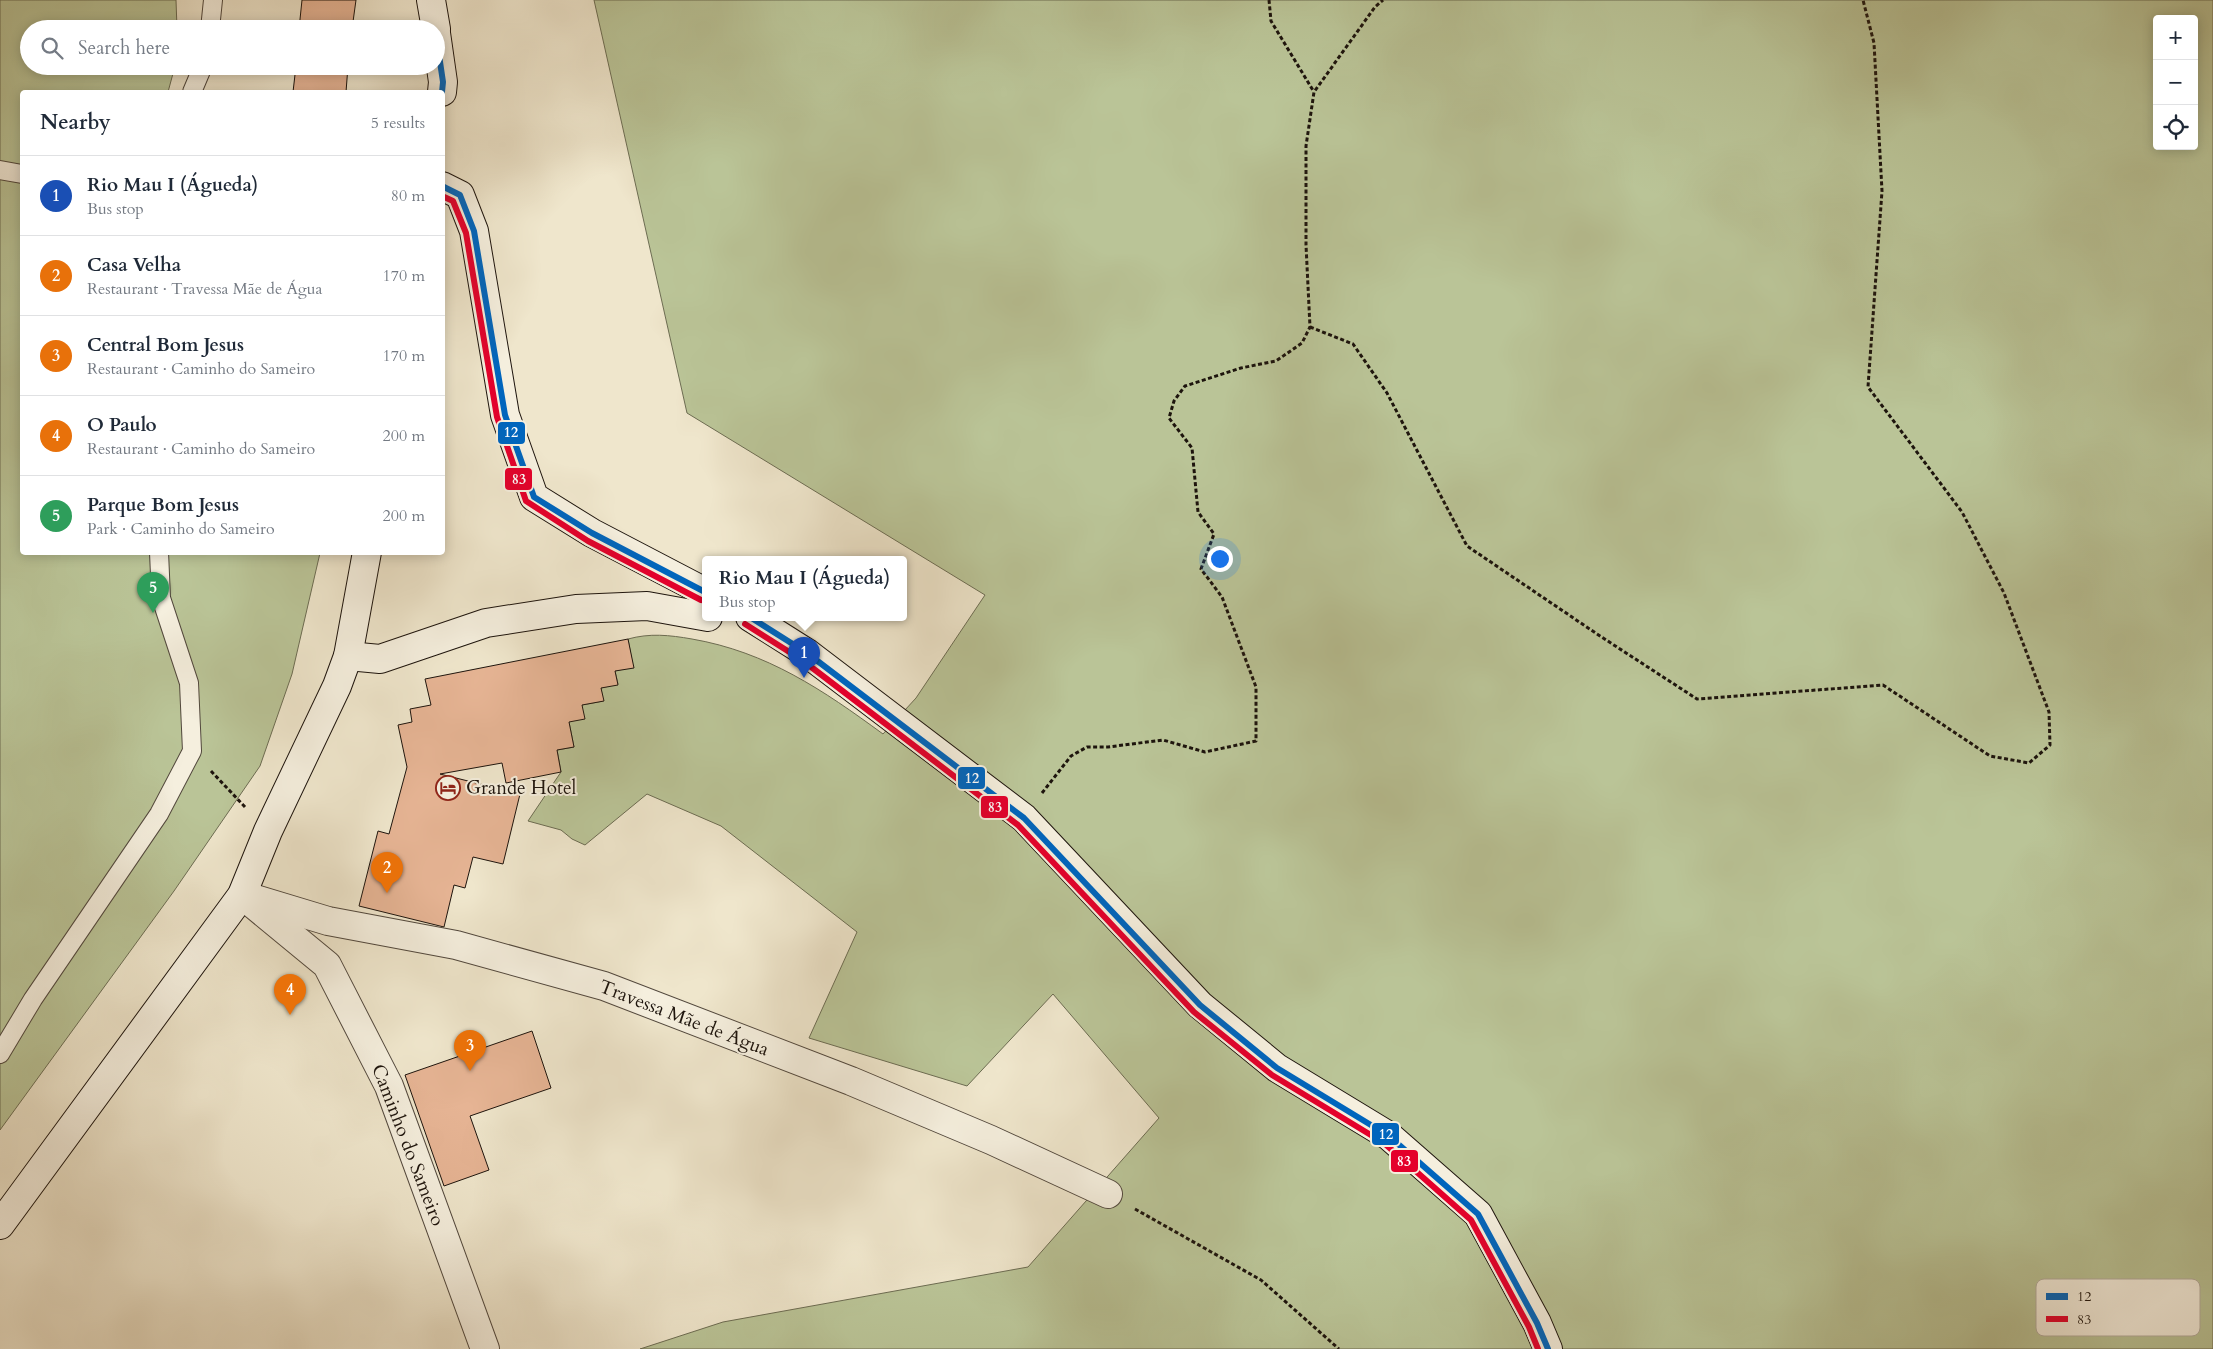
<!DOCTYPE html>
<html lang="en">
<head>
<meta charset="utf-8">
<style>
	body { margin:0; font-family:Cardo,serif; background:#f2f2f3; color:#1f2937 }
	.controls { position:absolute; right:15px; top:15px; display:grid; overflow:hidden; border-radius:5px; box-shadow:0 2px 12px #0003 }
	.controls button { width:45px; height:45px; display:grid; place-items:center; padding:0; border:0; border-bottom:1px solid #e0e1e3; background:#fff; color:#1f2937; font:25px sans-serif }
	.you { position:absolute; left:1219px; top:558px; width:18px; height:18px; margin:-12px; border:4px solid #fff; border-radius:50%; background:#1a73e8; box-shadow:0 0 0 8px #1a73e833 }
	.badge { display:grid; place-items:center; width:32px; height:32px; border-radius:50%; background:#db2777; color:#fff; font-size:16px; font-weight:700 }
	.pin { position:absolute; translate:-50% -41px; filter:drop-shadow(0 1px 2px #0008) }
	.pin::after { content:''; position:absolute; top:26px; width:18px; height:15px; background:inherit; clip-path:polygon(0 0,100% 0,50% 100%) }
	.popup { position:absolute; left:702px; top:556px; width:205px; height:65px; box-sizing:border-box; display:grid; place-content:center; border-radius:5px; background:#fff; filter:drop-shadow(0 1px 4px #0005); font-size:16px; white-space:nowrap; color:#747a83 }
	.popup b { font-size:19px; color:#1f2937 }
	.popup::after { content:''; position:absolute; left:50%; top:100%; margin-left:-10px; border:10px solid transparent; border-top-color:#fff }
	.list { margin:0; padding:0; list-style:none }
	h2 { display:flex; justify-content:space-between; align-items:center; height:65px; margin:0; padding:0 20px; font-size:21px }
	h2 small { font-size:16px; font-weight:400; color:#747a83 }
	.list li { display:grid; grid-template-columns:32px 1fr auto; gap:15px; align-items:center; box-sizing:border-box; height:80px; padding:0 20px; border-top:1px solid #e0e1e3 }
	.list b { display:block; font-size:19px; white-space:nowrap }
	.list p { margin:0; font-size:16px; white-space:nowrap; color:#747a83 }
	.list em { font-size:16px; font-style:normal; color:#747a83 }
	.icon { flex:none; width:28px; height:28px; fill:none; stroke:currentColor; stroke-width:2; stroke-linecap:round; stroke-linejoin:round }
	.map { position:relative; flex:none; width:2213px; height:1349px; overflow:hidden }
	.search { position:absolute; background:#fff; box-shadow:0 2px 12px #0003; left:20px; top:20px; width:425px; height:55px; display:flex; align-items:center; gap:12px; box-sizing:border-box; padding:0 18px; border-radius:28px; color:#747a83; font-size:19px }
	.panel { position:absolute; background:#fff; box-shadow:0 2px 12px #0003; left:20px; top:90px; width:425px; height:465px; border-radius:5px }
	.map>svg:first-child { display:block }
	.green { fill:#bac497; stroke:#6c6c52; fill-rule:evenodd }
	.building { fill:#e6b494; stroke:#1d140d }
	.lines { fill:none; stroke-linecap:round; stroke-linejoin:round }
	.lane-casing { stroke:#52483d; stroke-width:20 }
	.street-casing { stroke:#52483d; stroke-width:30 }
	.secondary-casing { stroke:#1d140d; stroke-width:30 }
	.path { stroke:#1d140d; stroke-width:3; stroke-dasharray:4 2.5; stroke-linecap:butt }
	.lane { stroke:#f5efde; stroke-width:18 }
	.street { stroke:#f5efde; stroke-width:28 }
	.secondary { stroke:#f5efde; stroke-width:28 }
	.bus-1-casing { stroke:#f5efde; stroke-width:10 }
	.bus-2-casing { stroke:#f5efde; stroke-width:10 }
	.bus-1 { stroke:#0065bd; stroke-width:6 }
	.bus-2 { stroke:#e4002b; stroke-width:6 }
	.labels { text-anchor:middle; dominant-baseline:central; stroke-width:4; stroke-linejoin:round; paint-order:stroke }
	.poi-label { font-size:19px; fill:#1d140d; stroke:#f5efde; text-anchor:start }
	.street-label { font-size:19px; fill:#1d140d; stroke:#f5efde }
	.key { fill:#f5efde; stroke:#b4ad9f; stroke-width:1 }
	.key-label { font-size:14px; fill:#1d140d }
	.line-badge { stroke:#f5efde; stroke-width:2 }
	.badge-label { font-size:14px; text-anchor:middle; font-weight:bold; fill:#fff }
</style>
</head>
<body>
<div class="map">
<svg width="2213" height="1349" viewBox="0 0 2213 1349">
	<rect width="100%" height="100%" fill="#efe6cc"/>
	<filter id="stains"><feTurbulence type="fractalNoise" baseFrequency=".004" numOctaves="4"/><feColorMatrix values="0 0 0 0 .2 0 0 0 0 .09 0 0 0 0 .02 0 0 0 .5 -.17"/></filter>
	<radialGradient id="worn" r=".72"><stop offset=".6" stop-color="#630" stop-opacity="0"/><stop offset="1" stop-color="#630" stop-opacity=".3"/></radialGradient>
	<g class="green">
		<polygon points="0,0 176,0 177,29 29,29 29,66 175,66 168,92 22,92 22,552 320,553 292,674 260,766 174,891 0,1130"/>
		<path d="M594 0H2213V1349H640L723 1322 1028 1267 1159 1118 1053 994 967 1086 809 1038 857 932 721 826 647 794 585 845 572 839 561 830 528 821 561 772 557 750 574 747 569 722 582 705 603 701 601 688 618 684 615 671 633 667 628 639C650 633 669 635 692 639 767 652 823 690 883 734L916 698 985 595 687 413ZM2157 19H2194V146H2157Z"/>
	</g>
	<g class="building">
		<polygon points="302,0 356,0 352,29 299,29"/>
		<polygon points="296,66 348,66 346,92 293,92"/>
		<polygon points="628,639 634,668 615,671 618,685 601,688 604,701 582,705 585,719 569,722 574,747 557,750 561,772 506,783 502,763 440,774 520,794 503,864 473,857 465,888 454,885 444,927 359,906 378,831 389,834 407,767 398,725 412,722 410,709 431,705 425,679"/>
		<polygon points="532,1031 551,1088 470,1116 489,1170 444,1186 405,1075"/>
	</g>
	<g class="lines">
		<defs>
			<g id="lane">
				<polyline points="210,29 213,0"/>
				<polyline points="192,92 203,66"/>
				<polyline points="0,170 22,174"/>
				<polyline points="0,1054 33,999 159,814 192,751 189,683 161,598 159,552"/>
			</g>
			<g id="street">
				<polyline points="242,895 328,921 456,945 604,986 851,1081 991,1140 1108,1194"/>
				<polyline points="253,904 327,965 389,1086 485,1349"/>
			</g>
			<g id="secondary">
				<polyline points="431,0 436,29"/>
				<polyline points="436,33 443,82 442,92"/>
				<polyline points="442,186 460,195 474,231 505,415 534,497 592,533 705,592"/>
				<polyline points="750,617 807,653 1024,818 1200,1005 1277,1068 1389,1136 1478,1214 1537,1323 1548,1349"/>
				<polyline points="348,656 380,659 486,623 576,609 647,606 708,617"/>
				<polyline points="0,1225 242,895 268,831 337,686 348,656 367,552"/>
			</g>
		</defs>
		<use href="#lane" class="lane-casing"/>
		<use href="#street" class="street-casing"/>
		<use href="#secondary" class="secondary-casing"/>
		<g class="path">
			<polyline points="1269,0 1271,21 1314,92"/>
			<polyline points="1310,327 1353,344 1387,393 1467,546 1600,636 1697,699 1883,685 1990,756 2029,763 2050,745 2049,712 2004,593 1962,512 1868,387 1882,191 1874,43 1863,0"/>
			<polyline points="211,771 245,807"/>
			<polyline points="1042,793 1071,756 1087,747 1108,747 1163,740 1205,752 1256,741 1256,687 1222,597 1201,569 1214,534 1198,512 1192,448 1169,418 1174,401 1185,386 1241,368 1276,361 1302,343 1310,327 1306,245 1306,146 1314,92 1375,7 1383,0"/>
			<polyline points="1135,1209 1261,1280 1339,1349"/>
		</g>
		<use href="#lane" class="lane"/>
		<use href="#street" class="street"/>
		<use href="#secondary" class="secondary"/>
		<defs>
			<g id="bus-1">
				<polyline points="436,35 443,82 442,92"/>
				<polyline points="442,186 460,195 474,231 505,415 534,497 592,533 705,592"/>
				<polyline points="750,617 807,653 1024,818 1200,1005 1277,1068 1389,1136 1478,1214 1537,1323 1548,1349"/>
			</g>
			<g id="bus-2">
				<polyline points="442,196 453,201 466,233 497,417 526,501 588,541 701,600"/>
				<polyline points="745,624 802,660 1018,825 1194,1012 1272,1075 1384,1143 1471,1220 1529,1327 1538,1349"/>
			</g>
		</defs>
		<use href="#bus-1" class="bus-1-casing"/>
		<use href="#bus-2" class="bus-2-casing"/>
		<use href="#bus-1" class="bus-1"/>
		<use href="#bus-2" class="bus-2"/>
	</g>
	<defs>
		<symbol id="hotel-ring" viewBox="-11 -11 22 22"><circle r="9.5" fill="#f5efde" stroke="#8f2418" stroke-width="1.5"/><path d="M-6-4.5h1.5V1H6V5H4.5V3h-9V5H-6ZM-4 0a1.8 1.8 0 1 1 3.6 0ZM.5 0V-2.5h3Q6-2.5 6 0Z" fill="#8f2418"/></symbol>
	</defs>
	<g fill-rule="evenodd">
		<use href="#hotel-ring" x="434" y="774" width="28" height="28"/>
	</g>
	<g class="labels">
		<g class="poi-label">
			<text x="466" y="788">Grande Hotel</text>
		</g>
		<g class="street-label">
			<text transform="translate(684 1018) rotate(21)">Travessa Mãe de Água</text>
			<text transform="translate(408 1145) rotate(69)">Caminho do Sameiro</text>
		</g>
	</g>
	<rect x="2036" y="1279" width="164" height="57" rx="8" class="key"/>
	<rect x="2046" y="1293" width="22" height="7" fill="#0065bd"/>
	<rect x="2046" y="1316" width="22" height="6" fill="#e4002b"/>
	<g class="key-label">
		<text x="2077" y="1301">12</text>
		<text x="2077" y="1324">83</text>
	</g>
	<g class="line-badge">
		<rect x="497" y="421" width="29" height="24" rx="5" fill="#0065bd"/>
		<rect x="504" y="467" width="29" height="24" rx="5" fill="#e4002b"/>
		<rect x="957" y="766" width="29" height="24" rx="5" fill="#0065bd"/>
		<rect x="980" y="795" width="29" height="24" rx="5" fill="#e4002b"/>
		<rect x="1371" y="1122" width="29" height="24" rx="5" fill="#0065bd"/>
		<rect x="1390" y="1149" width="29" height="24" rx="5" fill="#e4002b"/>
	</g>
	<g class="badge-label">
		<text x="511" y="437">12</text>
		<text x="519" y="484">83</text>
		<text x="972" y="783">12</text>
		<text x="995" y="812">83</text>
		<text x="1386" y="1139">12</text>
		<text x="1404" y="1166">83</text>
	</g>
	<rect width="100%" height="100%" filter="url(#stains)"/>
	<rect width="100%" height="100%" fill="url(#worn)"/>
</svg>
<div class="controls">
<button>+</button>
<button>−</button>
<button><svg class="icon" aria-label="locate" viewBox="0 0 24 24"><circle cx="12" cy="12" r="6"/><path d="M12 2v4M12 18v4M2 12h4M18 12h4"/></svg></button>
</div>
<div class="you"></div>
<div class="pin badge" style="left:804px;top:678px;background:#1a4fb4">1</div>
<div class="popup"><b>Rio Mau I (Águeda)</b>Bus stop</div>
<div class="pin badge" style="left:387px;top:893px;background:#e8710a">2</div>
<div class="pin badge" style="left:470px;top:1071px;background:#e8710a">3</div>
<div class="pin badge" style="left:290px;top:1015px;background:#e8710a">4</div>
<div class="pin badge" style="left:153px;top:613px;background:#2e9e5b">5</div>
<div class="search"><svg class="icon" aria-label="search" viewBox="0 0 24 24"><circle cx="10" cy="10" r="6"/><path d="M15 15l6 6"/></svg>Search here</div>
<section class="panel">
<h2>Nearby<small>5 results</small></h2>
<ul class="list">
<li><span class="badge" style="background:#1a4fb4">1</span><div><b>Rio Mau I (Águeda)</b><p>Bus stop</p></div><em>80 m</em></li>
<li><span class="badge" style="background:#e8710a">2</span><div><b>Casa Velha</b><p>Restaurant · Travessa Mãe de Água</p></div><em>170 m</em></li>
<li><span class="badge" style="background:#e8710a">3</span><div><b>Central Bom Jesus</b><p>Restaurant · Caminho do Sameiro</p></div><em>170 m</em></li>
<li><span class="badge" style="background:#e8710a">4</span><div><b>O Paulo</b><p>Restaurant · Caminho do Sameiro</p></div><em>200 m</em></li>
<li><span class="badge" style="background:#2e9e5b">5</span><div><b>Parque Bom Jesus</b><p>Park · Caminho do Sameiro</p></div><em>200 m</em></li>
</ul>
</section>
</div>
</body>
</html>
